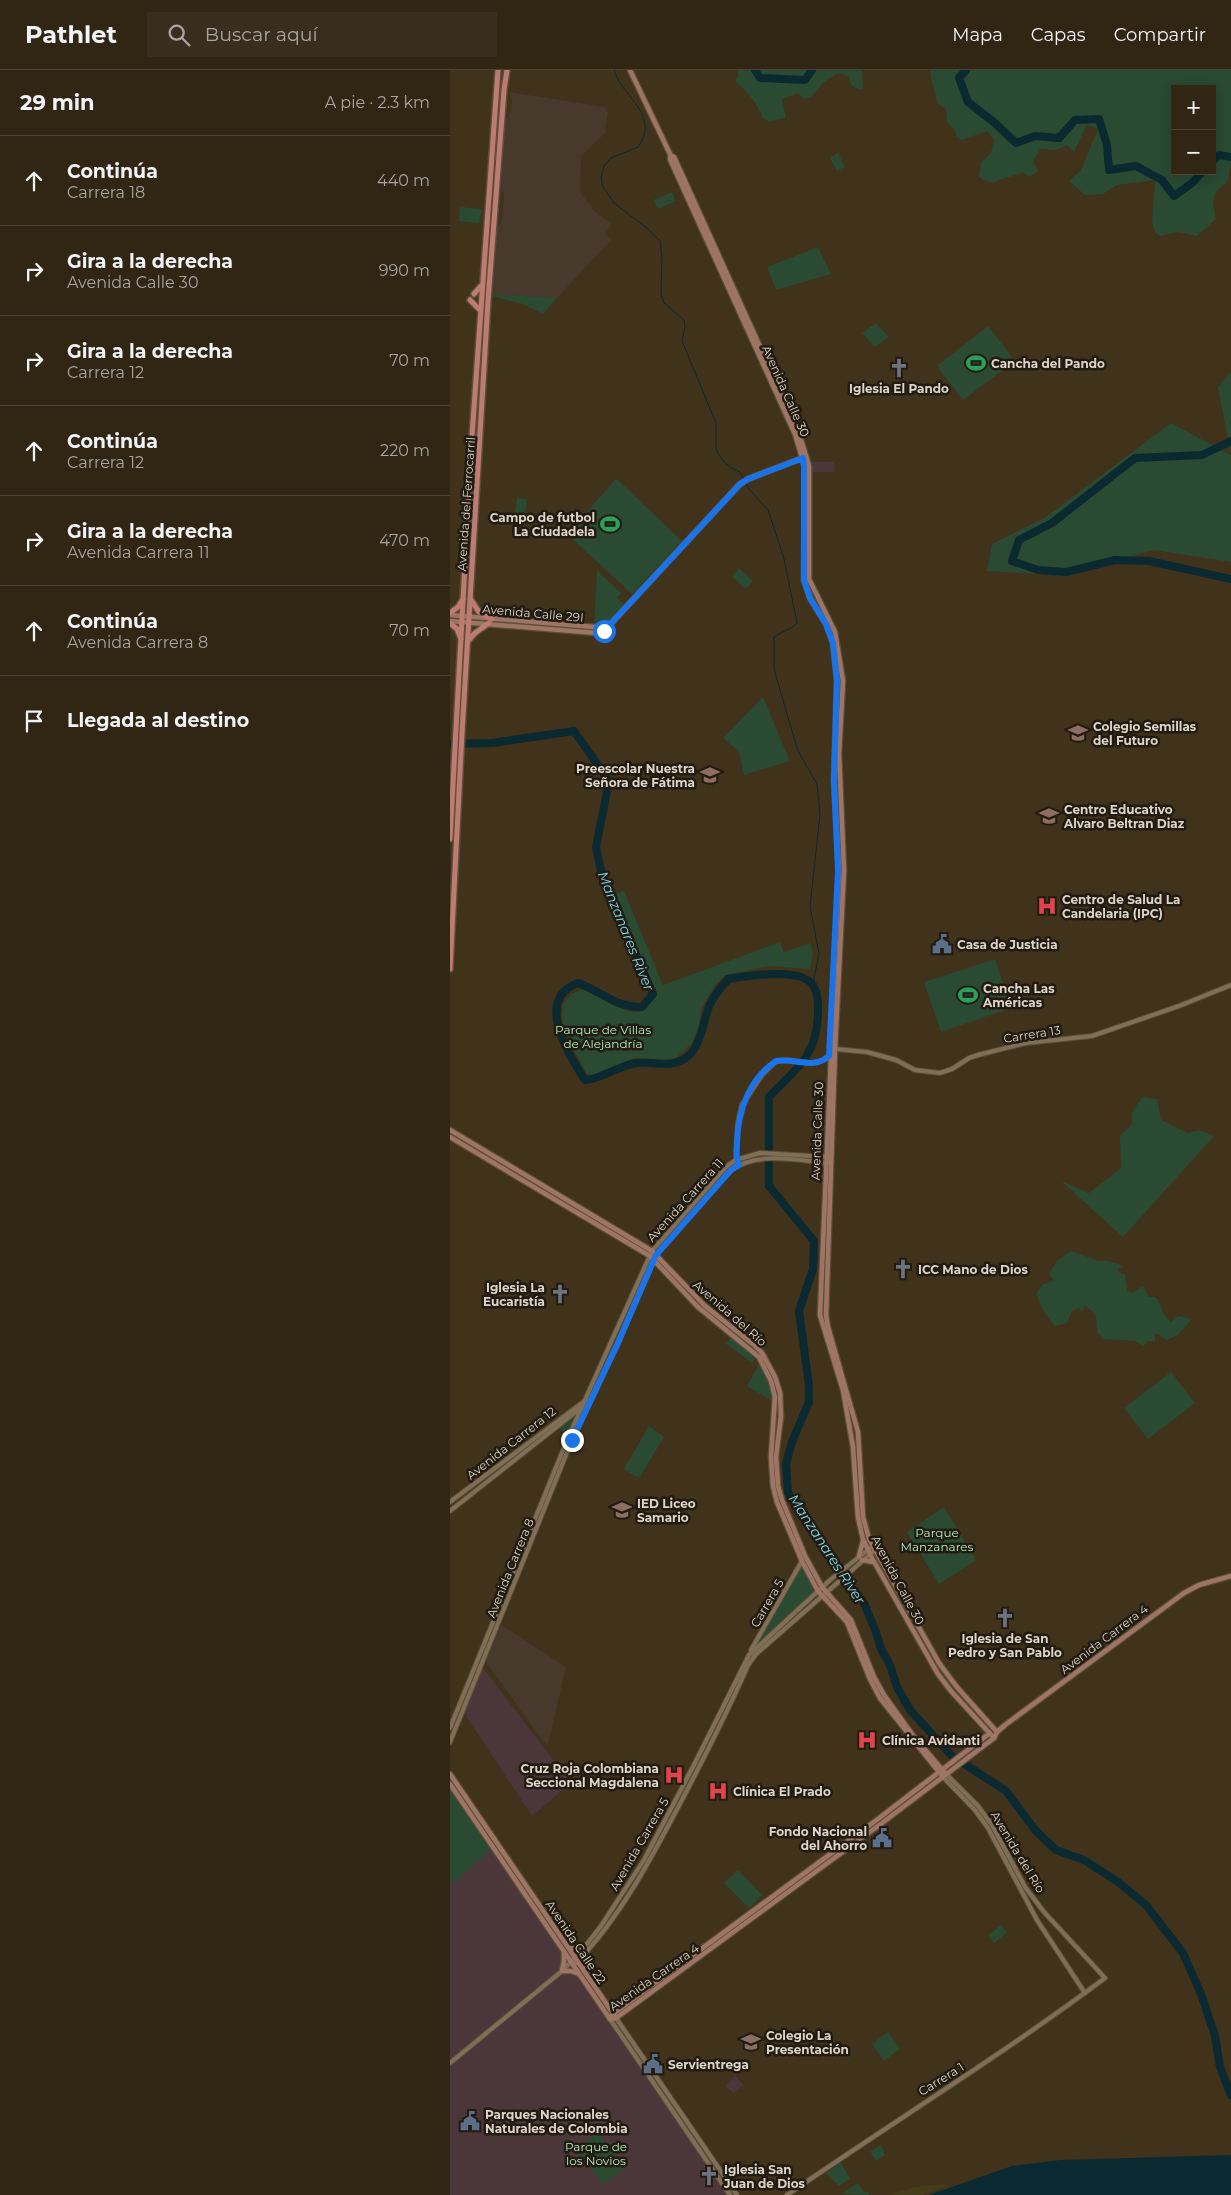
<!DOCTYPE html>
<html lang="es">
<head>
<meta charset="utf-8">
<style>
	body { margin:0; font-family:Montserrat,sans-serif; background:#392e1d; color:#f1f3f6 }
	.controls { position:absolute; right:15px; top:15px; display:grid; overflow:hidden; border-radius:0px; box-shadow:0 2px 12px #0003 }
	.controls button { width:45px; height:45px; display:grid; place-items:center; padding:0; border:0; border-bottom:1px solid #4c4334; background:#312614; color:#f1f3f6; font:25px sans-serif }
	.stop { position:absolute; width:15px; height:15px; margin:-11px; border:4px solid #1a73e8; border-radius:50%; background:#fff }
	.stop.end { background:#1a73e8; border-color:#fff; box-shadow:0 1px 5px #0008 }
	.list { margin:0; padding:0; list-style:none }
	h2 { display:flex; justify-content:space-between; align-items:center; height:65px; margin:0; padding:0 20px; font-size:21px }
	h2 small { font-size:16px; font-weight:400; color:#a8a5a0 }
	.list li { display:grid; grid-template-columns:32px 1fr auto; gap:15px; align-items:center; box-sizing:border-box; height:90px; padding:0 20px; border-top:1px solid #4c4334 }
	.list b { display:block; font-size:19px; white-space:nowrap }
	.list p { margin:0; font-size:16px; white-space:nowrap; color:#a8a5a0 }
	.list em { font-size:16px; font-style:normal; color:#a8a5a0 }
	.icon { flex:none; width:28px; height:28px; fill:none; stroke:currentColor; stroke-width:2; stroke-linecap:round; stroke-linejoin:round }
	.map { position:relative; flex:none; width:781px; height:2125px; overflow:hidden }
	header { display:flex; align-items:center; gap:30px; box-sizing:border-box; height:70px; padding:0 25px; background:#312614; border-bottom:1px solid #4c4334 }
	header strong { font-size:24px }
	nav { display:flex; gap:28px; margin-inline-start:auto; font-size:18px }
	.search { width:350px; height:45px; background:#392e1d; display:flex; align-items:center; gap:12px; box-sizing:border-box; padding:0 18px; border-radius:0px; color:#a8a5a0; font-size:19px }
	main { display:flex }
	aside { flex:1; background:#312614 }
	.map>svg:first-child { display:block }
	.commercial { fill:#4b3639 }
	.industrial { fill:#473a2c }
	.green { fill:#2a4a32; fill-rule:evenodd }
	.sand { fill:#453c1c }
	.water { fill:#0a2930 }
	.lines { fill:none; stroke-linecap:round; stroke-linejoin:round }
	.stream { stroke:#0a2930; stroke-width:1 }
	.river { stroke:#0a2930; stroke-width:8 }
	.tertiary-casing { stroke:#5a4e3a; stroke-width:6 }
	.secondary-casing { stroke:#5a4e3a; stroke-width:7 }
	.primary-casing { stroke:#5a4e3a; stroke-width:8 }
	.tertiary { stroke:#806f56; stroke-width:4 }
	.secondary { stroke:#9e7564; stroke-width:4.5 }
	.primary { stroke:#bd7b73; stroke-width:5 }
	.route { stroke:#1a73e8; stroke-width:6 }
	.labels { text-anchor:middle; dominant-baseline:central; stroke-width:5; stroke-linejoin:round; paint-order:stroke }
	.poi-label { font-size:12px; font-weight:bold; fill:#ddd3c6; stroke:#221b11; text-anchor:start }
	.street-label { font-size:12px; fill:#ddd3c6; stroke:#221b11 }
	.park-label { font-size:12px; fill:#aeecba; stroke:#221b11 }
	.water-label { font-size:14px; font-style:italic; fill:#7dd8ef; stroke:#221b11 }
</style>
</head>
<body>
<header>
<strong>Pathlet</strong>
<div class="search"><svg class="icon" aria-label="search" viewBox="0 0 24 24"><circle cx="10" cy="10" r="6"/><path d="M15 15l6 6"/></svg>Buscar aquí</div>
<nav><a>Mapa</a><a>Capas</a><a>Compartir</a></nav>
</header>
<main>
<aside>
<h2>29 min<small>A pie · 2.3 km</small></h2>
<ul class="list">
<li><svg class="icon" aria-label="ahead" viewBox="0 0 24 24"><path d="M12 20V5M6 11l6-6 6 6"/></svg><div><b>Continúa</b><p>Carrera 18</p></div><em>440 m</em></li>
<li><svg class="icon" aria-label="right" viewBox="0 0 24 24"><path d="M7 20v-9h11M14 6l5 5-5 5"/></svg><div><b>Gira a la derecha</b><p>Avenida Calle 30</p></div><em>990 m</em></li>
<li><svg class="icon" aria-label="right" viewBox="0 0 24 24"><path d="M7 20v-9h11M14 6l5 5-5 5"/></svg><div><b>Gira a la derecha</b><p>Carrera 12</p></div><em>70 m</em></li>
<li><svg class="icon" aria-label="ahead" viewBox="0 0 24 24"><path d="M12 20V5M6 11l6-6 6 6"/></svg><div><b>Continúa</b><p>Carrera 12</p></div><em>220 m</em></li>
<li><svg class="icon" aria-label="right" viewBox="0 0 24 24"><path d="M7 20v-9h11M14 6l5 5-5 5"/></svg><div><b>Gira a la derecha</b><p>Avenida Carrera 11</p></div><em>470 m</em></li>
<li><svg class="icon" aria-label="ahead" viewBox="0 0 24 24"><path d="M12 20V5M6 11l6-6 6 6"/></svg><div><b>Continúa</b><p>Avenida Carrera 8</p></div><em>70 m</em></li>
<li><svg class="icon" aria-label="arrive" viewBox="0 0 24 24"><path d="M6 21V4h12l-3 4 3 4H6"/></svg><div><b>Llegada al destino</b></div></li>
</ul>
</aside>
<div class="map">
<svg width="781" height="2125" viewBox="0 0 781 2125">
	<rect width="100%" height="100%" fill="#41321b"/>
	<g class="commercial">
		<rect x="360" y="392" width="24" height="10"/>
		<polygon points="33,1598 121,1713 82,1746 16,1646 15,1641"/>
		<polygon points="0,1704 288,2125 0,2125"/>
		<polygon points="285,2005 294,2015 283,2023 276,2016"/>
	</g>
	<g class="industrial">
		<polygon points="58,22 155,37 158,42 155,63 131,86 130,113 130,122 144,141 162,155 155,163 161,170 107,228 43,224 47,157 52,152 54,125 51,119 54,52 60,44 62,31"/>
		<polygon points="51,1555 116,1597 98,1675 93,1671 35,1591"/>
	</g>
	<g class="green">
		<path d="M286 0H412L413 20C404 18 399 16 399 6L388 3 374 12 361 27 354 29 348 23 332 29 336 48 320 51 313 49C308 33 297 22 285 11L289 5Z"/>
		<path d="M480 0H781V94L777 113C759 123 763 132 766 149L747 166 728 162 710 166 705 162 702 152 705 110 667 115 653 124 635 125 619 111 631 100 648 59 637 55 624 82 617 75 607 80 590 79 583 92 588 101 579 107 573 102C563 107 553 107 543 113L533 110 529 106 531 93 541 83 544 69 537 61 512 70 506 67 505 60 497 52 496 39 487 33C485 21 481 12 480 0ZM725 19H762V101H725Z"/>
		<polygon points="388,83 395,97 387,101 380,88"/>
		<polygon points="222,122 226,131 208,139 203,130"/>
		<polygon points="10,137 32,139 29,153 9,151"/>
		<polygon points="368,177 381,204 326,220 317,197"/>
		<polygon points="43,224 107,228 93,244 75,235 42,226"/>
		<polygon points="426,253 439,267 425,277 412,263"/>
		<polygon points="538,256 565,291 513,330 487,296"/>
		<polygon points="781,302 781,384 768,317"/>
		<polygon points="721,353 781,385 781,492 705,480 637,497 590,504 537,501 542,474 596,447"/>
		<polygon points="165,410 168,410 232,471 182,524 117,464"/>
		<polygon points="67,428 77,429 75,444 65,443"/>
		<polygon points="289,498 303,511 296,519 282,507"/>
		<path d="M147 500 171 523 167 528 174 534C166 542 157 558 144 557Z"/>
		<polygon points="313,627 340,691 294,705 289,682 273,668"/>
		<path d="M174 821 213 915 330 872 334 882 361 873 363 885 360 899 320 896 276 905 265 915 251 939 249 956 242 973 224 990 184 988 143 1005 137 1004C124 978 89 930 135 919 147 925 180 949 193 940 198 937 202 930 206 925L162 826Z"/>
		<polygon points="545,889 561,938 491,962 474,912"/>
		<polygon points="692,1027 707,1029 711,1050 738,1063 749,1060 764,1066 673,1167 611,1111 639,1123 671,1098 670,1065 682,1055 682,1043"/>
		<path d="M621 1181 649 1191H658L669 1194 672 1197 668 1199V1202L675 1204 677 1221 683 1223 693 1216 699 1227H705C713 1235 711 1245 721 1252L729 1246 742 1249 728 1265 717 1270 705 1263V1271H698L693 1276 685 1271 654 1269 647 1262 646 1245 635 1235 632 1242 628 1238 622 1241 617 1253 605 1256 594 1242 586 1224 592 1215 604 1210 599 1204 606 1192Z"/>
		<polygon points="281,1267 305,1289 302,1293 276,1274"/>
		<polygon points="309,1294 321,1314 324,1332 297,1316"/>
		<polygon points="721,1302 745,1333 698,1369 674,1338"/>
		<polygon points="128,1342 118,1365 108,1358"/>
		<polygon points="199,1356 214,1367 189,1408 174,1399"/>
		<polygon points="494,1437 526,1490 489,1514 457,1462"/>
		<polygon points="352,1495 366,1521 308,1573 308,1569"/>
		<polygon points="0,1720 41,1779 3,1813 0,1812"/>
		<polygon points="288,1800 312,1825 299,1838 274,1813"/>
		<polygon points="551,1855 557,1863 544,1873 538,1865"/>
		<polygon points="438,1962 450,1979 434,1991 422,1974"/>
		<polygon points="148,2063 174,2099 153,2114 126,2079"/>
		<polygon points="431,2075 435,2085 426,2091 420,2081"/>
		<polygon points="391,2092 400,2109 389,2116 376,2103"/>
		<polygon points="406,2114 409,2114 414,2122 418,2122 419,2125 392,2124"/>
	</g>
	<polygon class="sand" points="483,2115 500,2115 473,2125 441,2125 460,2118"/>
	<polygon class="water" points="781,2085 781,2125 479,2125 562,2096 610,2090"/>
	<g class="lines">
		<path class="stream" d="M164 0C172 28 211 44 188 77L161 88 154 96 151 108 153 117 164 133 198 159 210 171 212 188 211 224 214 233 234 250 235 256 232 271 266 353V380L273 391 281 398 290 402 299 419 318 440 323 455 334 489 347 553C342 559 331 562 324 567V599L335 637 348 681 367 714 370 744 360 837 369 883 363 914"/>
		<g class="river">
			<polyline points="305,0 310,8 355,10 362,0"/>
			<polyline points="516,0 509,8 518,32 545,53 566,73 585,66 609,68 625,50 649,49 657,75 659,100 686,96 712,110 724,126 742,113 753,101"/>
			<polyline points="762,92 769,85 781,87"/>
			<polyline points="781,371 752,385 685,388 602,453 569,470 562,491 588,500 616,502 665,490 699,491 781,509"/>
			<path d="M0 674 42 673 124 661 159 711 146 777 152 806 203 924 192 937C166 938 151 921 128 913 84 929 118 984 135 1010 149 1010 167 997 182 994 195 990 211 996 224 993 252 987 251 955 260 934 264 925 272 917 278 909 298 906 350 897 363 915 368 923 368 931 368 941 368 955 365 972 357 985 348 1000 331 1014 319 1027V1116L364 1171 363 1199 349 1241 359 1316V1332L342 1372 336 1394 338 1423 388 1500 414 1533 426 1562 431 1579 440 1595 447 1617 460 1640 502 1686 556 1721 586 1761 606 1780 634 1790 668 1812 696 1835 733 1883 751 1924 765 1966 770 1997 781 2025"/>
		</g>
		<defs>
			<g id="tertiary">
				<path d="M289 1095 286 1088 288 1053 292 1035 312 1005 326 991C352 986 365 1005 385 979L417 982 446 990 465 1000 490 1003 502 999 519 988 528 985 576 973 642 966 729 936 781 915"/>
				<polyline points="0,1432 136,1330"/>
				<polyline points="0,1441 132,1337"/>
				<polyline points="301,1580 352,1491"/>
				<polyline points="0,1658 118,1368 202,1181 261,1114 277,1096 286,1090 310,1083 378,1087"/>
				<path d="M0 1672 122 1370 167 1275 206 1185 281 1100C309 1081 346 1090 378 1093"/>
				<polyline points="493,1707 525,1740 538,1758 587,1850 635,1923"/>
				<path d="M124 1895C172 1846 203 1785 235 1724 257 1682 279 1639 298 1595L306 1584 425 1480"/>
				<polyline points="166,1948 287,2125"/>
				<polyline points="160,1949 280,2125"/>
				<polyline points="0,1993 112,1901 133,1879 151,1856 194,1790 245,1693 299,1585 380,1510 423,1476"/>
				<path d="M337 2125C443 2052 552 1985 655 1908L594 1842 575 1817 542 1755 528 1736 496 1704"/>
			</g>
			<g id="secondary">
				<polyline points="180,0 221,86 224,87 349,363 359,396 359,509 385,562 393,611 389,684 394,800 385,979 376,1245 378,1257 408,1362 413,1447 419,1469 489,1593 506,1616 547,1662"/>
				<polyline points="221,86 220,89 345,364 355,397 354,510 360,528 376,554 383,573 387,611 384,710 389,800 370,1245 393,1320 403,1377 408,1447 413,1469 422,1488 488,1604 501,1621 544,1668"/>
				<polyline points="0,545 156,558"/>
				<polyline points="0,551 147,563 154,561 290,414 298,409 355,387"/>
				<polyline points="0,1060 202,1181 255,1236 304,1275 312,1283 325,1307 330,1323 331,1346 326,1387 328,1416 332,1430 355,1486 372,1517 401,1550 424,1607 434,1625 464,1667 496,1704"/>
				<polyline points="0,1067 200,1186 248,1237 309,1287 321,1311 325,1327 321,1387 323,1416 327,1432 352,1491 368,1521 397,1552 420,1609 430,1628 493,1707"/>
				<polyline points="409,1486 413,1471"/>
				<polyline points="412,1490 424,1492"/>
				<polyline points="0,1704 164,1945"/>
				<polyline points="0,1714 160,1949"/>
				<polyline points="119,1878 133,1879"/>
				<polyline points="114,1882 114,1891 112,1901 121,1901 129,1904"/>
				<polyline points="134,1899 134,1890 137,1881"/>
				<polyline points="160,1949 166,1948 432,1753 544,1668 547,1662 555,1655 734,1523 749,1515 781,1506"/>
				<polyline points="160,1949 163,1944 428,1749 540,1663"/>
			</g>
			<g id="primary">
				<polyline points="24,224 31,216"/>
				<polyline points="20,230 30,240"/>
				<polyline points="21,530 29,542 42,549"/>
				<polyline points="0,543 8,537 13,529"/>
				<polyline points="0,553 7,559 11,569"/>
				<polyline points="18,571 25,563 39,553"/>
				<polyline points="0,769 22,366 48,0"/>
				<polyline points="0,899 12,663 38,231 54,20 57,0"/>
			</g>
		</defs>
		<use href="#tertiary" class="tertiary-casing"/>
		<use href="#secondary" class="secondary-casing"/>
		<use href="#primary" class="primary-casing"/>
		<use href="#tertiary" class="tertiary"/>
		<use href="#secondary" class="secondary"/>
		<use href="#primary" class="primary"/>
	</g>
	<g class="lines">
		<path class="route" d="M122 1370 167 1275 206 1185 281 1100 289 1095C285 1087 287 1080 287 1072 288 1041 299 1009 326 991 346 988 363 1000 379 986L388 800 384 710 387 610 383 573 376 554 360 528 354 510V397L353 388 298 409 290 414 154 561"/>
	</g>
	<defs>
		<symbol id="stadium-bare" viewBox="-9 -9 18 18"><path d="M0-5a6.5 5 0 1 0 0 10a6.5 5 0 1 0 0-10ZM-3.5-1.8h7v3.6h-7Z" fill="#2e9e5b" stroke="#221b11" stroke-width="2.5" paint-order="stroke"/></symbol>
		<symbol id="church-bare" viewBox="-9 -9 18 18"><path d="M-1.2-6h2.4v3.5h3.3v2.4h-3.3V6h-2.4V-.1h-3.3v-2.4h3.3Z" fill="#6b7280" stroke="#221b11" stroke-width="2.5" paint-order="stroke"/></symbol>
		<symbol id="school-bare" viewBox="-9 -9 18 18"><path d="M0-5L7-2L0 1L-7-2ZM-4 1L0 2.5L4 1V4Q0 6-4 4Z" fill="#8d6e63" stroke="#221b11" stroke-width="2.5" paint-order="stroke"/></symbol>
		<symbol id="hospital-bare" viewBox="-9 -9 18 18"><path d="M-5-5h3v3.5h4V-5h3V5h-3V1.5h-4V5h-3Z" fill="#e0444e" stroke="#221b11" stroke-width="2.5" paint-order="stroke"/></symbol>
		<symbol id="civic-bare" viewBox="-9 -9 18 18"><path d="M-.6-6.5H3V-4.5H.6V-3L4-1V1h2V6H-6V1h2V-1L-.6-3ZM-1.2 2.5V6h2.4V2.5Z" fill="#5c6f8a" stroke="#221b11" stroke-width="2.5" paint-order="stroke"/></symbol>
	</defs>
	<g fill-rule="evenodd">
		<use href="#stadium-bare" x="512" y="279" width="28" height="28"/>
		<use href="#church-bare" x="435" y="284" width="28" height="28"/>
		<use href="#stadium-bare" x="146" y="440" width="28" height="28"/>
		<use href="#school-bare" x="614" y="649" width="28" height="28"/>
		<use href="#school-bare" x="246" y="691" width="28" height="28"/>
		<use href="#school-bare" x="585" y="732" width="28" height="28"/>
		<use href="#hospital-bare" x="583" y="822" width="28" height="28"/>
		<use href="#civic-bare" x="478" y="860" width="28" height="28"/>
		<use href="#stadium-bare" x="504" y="911" width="28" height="28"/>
		<use href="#church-bare" x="439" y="1185" width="28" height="28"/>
		<use href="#church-bare" x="96" y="1210" width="28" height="28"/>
		<use href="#school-bare" x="158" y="1426" width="28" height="28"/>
		<use href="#church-bare" x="541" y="1534" width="28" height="28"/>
		<use href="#hospital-bare" x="403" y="1656" width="28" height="28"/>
		<use href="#hospital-bare" x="210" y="1691" width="28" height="28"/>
		<use href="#hospital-bare" x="254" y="1707" width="28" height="28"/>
		<use href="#civic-bare" x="418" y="1754" width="28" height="28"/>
		<use href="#school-bare" x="287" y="1958" width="28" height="28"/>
		<use href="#civic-bare" x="189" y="1980" width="28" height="28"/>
		<use href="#civic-bare" x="6" y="2037" width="28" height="28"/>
		<use href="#church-bare" x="245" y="2092" width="28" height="28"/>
	</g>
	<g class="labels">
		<g class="poi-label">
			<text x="541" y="293">Cancha del Pando</text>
			<text x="449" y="318" text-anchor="middle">Iglesia El Pando</text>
			<text x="145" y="447" text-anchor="end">Campo de futbol<tspan x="145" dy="14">La Ciudadela</tspan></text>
			<text x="643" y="656">Colegio Semillas<tspan x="643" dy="14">del Futuro</tspan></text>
			<text x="245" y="698" text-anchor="end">Preescolar Nuestra<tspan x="245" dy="14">Señora de Fátima</tspan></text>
			<text x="614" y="739">Centro Educativo<tspan x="614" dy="14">Alvaro Beltran Diaz</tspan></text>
			<text x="612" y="829">Centro de Salud La<tspan x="612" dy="14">Candelaria (IPC)</tspan></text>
			<text x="507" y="874">Casa de Justicia</text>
			<text x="533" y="918">Cancha Las<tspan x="533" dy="14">Américas</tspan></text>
			<text x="468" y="1199">ICC Mano de Dios</text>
			<text x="95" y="1217" text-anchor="end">Iglesia La<tspan x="95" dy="14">Eucaristía</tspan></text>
			<text x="187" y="1433">IED Liceo<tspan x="187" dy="14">Samario</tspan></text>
			<text x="555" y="1568" text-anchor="middle">Iglesia de San<tspan x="555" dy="14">Pedro y San Pablo</tspan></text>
			<text x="432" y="1670">Clínica Avidanti</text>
			<text x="209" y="1698" text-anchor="end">Cruz Roja Colombiana<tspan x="209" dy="14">Seccional Magdalena</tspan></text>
			<text x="283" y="1721">Clínica El Prado</text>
			<text x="417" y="1761" text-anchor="end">Fondo Nacional<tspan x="417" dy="14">del Ahorro</tspan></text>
			<text x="316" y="1965">Colegio La<tspan x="316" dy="14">Presentación</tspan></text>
			<text x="218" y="1994">Servientrega</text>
			<text x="35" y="2044">Parques Nacionales<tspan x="35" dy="14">Naturales de Colombia</tspan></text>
			<text x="274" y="2099">Iglesia San<tspan x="274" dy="14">Juan de Dios</tspan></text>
		</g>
		<g class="street-label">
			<text transform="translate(336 321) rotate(66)">Avenida Calle 30</text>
			<text transform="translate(16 434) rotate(-86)">Avenida del Ferrocarril</text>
			<text transform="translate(83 543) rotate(5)">Avenida Calle 29I</text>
			<text transform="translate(582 964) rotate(-9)">Carrera 13</text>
			<text transform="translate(367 1061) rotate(-88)">Avenida Calle 30</text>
			<text transform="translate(235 1130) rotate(-48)">Avenida Carrera 11</text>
			<text transform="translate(280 1243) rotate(41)">Avenida del Río</text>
			<text transform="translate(61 1373) rotate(-38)">Avenida Carrera 12</text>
			<text transform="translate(60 1498) rotate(-68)">Avenida Carrera 8</text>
			<text transform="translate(448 1510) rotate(62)">Avenida Calle 30</text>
			<text transform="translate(317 1533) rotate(-60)">Carrera 5</text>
			<text transform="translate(654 1569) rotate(-37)">Avenida Carrera 4</text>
			<text transform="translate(189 1774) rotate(-60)">Avenida Carrera 5</text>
			<text transform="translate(568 1782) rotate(59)">Avenida del Río</text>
			<text transform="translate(126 1872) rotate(56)">Avenida Calle 22</text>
			<text transform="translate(204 1907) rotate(-35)">Avenida Carrera 4</text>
			<text transform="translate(491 2009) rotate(-32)">Carrera 1</text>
		</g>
		<g class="park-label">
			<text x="153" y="959">Parque de Villas<tspan x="153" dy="14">de Alejandría</tspan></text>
			<text x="487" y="1462">Parque<tspan x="487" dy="14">Manzanares</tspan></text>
			<text x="146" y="2076">Parque de<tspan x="146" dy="14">los Novios</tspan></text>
		</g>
		<g class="water-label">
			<text transform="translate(176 861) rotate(68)">Manzanares River</text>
			<text transform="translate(377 1479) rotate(57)">Manzanares River</text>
		</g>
	</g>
</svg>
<div class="controls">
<button>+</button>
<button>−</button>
</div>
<div class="stop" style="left:154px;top:561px"></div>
<div class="stop end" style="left:122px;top:1370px"></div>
</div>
</main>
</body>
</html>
